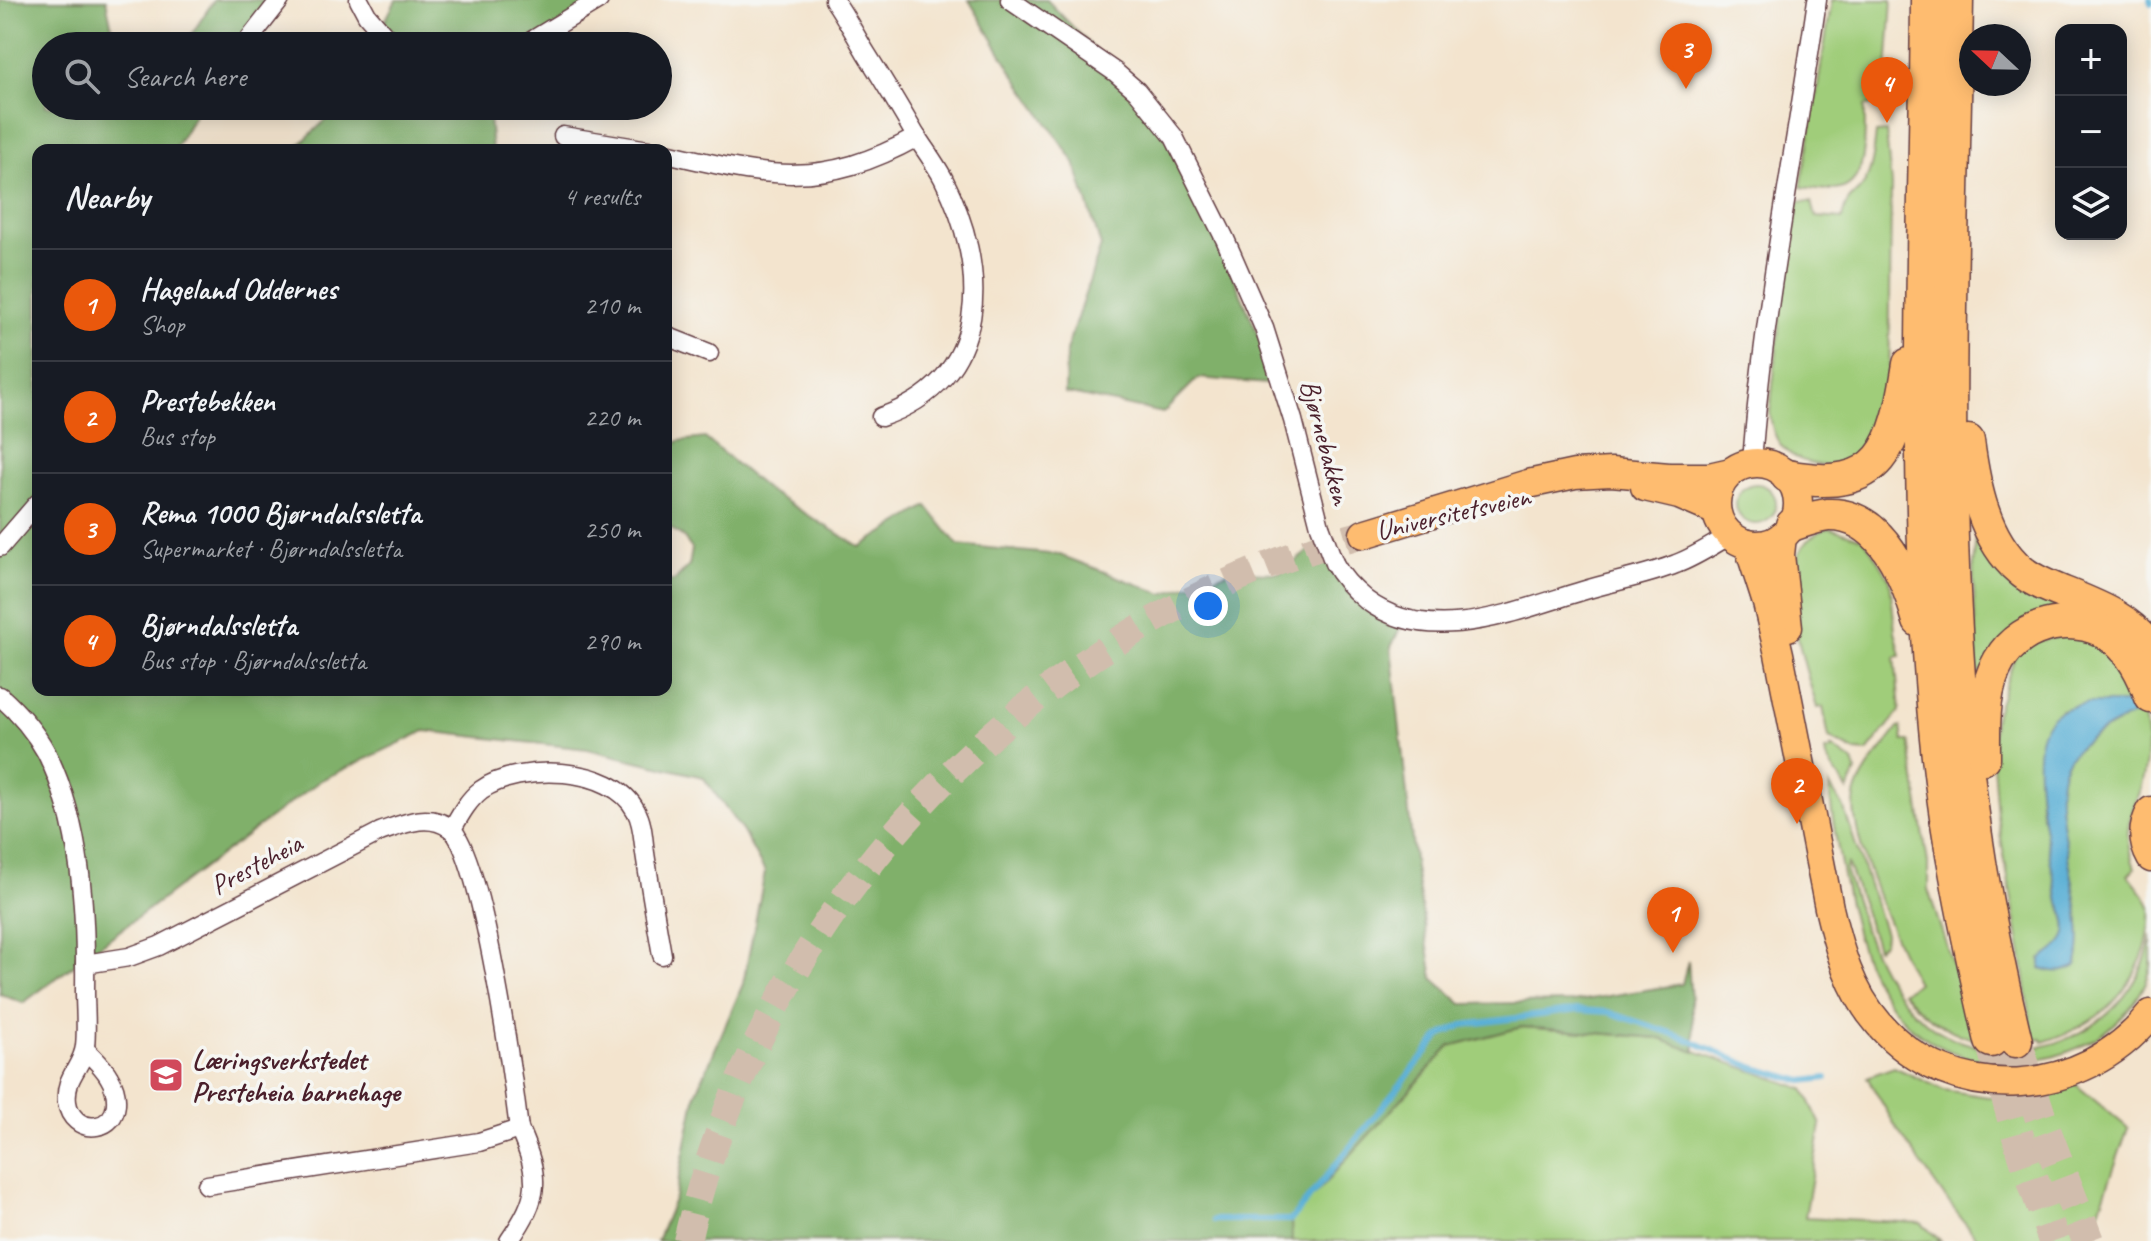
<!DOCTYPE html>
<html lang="en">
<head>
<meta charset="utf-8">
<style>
	body { margin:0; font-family:Caveat,sans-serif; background:#242831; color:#f1f3f6 }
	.controls { position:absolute; right:24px; top:24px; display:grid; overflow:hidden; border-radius:16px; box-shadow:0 4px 20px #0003 }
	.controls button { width:72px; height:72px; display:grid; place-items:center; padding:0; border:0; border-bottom:2px solid #363941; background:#171b24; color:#f1f3f6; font:40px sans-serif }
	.compass { position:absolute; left:1959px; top:24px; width:72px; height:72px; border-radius:50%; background:#171b24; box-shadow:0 4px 20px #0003; rotate:292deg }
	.you { position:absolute; left:1208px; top:606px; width:28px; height:28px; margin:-20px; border:6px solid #fff; border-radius:50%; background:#1a73e8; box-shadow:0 0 0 12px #1a73e833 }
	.badge { display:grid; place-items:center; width:52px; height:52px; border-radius:50%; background:#ea580c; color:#fff; font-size:26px; font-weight:700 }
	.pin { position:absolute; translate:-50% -66px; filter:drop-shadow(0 2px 4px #0008) }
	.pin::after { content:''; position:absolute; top:42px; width:28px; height:24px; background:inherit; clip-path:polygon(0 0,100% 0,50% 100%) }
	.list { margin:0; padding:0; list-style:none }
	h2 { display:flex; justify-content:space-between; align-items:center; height:104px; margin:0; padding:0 32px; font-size:34px }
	h2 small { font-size:26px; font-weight:400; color:#9ea1a6 }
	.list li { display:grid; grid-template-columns:52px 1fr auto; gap:24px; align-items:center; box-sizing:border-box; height:112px; padding:0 32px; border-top:2px solid #363941 }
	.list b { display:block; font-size:30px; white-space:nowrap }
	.list p { margin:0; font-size:26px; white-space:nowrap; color:#9ea1a6 }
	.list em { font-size:26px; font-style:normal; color:#9ea1a6 }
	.icon { flex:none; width:44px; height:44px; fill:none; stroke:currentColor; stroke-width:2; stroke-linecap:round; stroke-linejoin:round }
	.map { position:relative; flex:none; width:2151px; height:1241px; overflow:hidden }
	.search { position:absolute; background:#171b24; box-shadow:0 4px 20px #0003; left:32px; top:32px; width:640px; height:88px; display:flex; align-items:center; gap:20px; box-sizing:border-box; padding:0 28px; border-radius:44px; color:#9ea1a6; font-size:30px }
	.panel { position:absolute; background:#171b24; box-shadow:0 4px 20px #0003; left:32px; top:144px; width:640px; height:552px; border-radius:16px }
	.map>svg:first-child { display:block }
	.green { fill:#a0cd7a; stroke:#757652; stroke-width:2; fill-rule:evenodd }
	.forest { fill:#80b06a; stroke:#65684a; stroke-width:2 }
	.water { fill:#58afd5; stroke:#516780; stroke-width:2 }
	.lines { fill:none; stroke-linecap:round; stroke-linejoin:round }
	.stream { stroke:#58afd5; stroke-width:6 }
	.primary-tunnel { stroke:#d1bdad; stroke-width:28; stroke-dasharray:28 14; stroke-linecap:butt }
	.highway-tunnel { stroke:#d1bdad; stroke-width:32; stroke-dasharray:32 16; stroke-linecap:butt }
	.street-casing { stroke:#633d43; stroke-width:21 }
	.primary-casing { stroke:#633d43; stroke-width:31 }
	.highway-casing { stroke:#633d43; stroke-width:35 }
	.street { stroke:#fff; stroke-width:18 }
	.primary { stroke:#febc70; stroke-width:28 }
	.highway { stroke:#febc70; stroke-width:32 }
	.street-bridge-casing { stroke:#633d43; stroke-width:21; stroke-linecap:butt }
	.street-bridge { stroke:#fff; stroke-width:18 }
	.labels { text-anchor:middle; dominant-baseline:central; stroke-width:7; stroke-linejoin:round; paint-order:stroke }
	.street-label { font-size:28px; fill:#4a1f2b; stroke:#f6f6f2 }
	.poi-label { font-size:28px; font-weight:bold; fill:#4a1f2b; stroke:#f6f6f2; text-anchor:start }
</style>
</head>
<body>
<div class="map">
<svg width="2151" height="1241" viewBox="0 0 2151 1241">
	<rect width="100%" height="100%" fill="#f6f6f2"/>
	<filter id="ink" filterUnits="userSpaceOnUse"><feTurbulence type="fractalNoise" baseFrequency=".0125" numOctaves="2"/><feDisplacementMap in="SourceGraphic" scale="16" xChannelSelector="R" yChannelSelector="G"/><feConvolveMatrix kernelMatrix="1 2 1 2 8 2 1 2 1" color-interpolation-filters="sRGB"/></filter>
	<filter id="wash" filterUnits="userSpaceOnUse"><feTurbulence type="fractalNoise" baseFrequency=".006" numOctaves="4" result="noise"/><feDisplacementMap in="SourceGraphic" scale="32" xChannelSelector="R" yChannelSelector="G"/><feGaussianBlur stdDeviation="1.8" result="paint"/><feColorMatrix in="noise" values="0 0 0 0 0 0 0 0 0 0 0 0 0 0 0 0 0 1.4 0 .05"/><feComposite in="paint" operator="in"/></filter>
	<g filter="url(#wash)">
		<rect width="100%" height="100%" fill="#f3e4ce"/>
		<g class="green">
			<path d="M1832 0H1892L1887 73H1880L1879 94 1872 105 1865 106C1864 130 1870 181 1840 189 1829 192 1813 188 1801 187Z"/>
			<path d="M1886 132 1891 185 1889 416 1883 435 1842 469C1803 463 1773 458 1770 412L1781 312 1799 201 1812 202 1816 217 1842 219C1847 192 1855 200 1865 182 1873 168 1874 149 1876 133Z"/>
			<circle cx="1756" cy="504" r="20"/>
			<path d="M1830 528 1864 539 1890 580 1895 631 1901 656 1895 657 1900 711 1867 752 1854 751 1829 738 1823 707 1817 708C1804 662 1762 546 1830 528Z"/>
			<polygon points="1977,528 2074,606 1977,674 1973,565"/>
			<path d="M2075 634C2111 648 2108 648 2129 680 2149 712 2151 749 2141 786 2130 819 2121 832 2135 868L2128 875C2135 884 2145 894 2150 906 2151 918 2149 936 2145 949 2126 1002 2095 1025 2043 1042L2042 1039 2033 1040 2022 956 1997 816 1992 750 1994 719 2016 653 2030 642ZM2089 703 2134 704 2136 714C2113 725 2085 738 2069 758 2039 798 2094 912 2076 966L2041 959C2067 944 2074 931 2059 903L2040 805 2038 765 2045 726 2061 710Z"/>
			<path d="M1901 727 1903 741H1909L1928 863V889L1975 1034 1973 1039C1944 1030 1921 1015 1902 992L1917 983C1898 948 1847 833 1855 796 1861 771 1883 749 1898 728Z"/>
			<polygon points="1831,747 1853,762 1856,771 1848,791 1826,758 1825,751 1831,750"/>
			<path d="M1829 785 1843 806 1885 934 1884 942 1877 948 1847 862 1846 872C1861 920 1876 976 1914 1012 1992 1087 2134 1045 2151 935 2151 945 2151 956 2151 966 2147 987 2132 1008 2117 1022 2058 1077 1952 1077 1898 1014 1863 974 1853 925 1843 875 1837 845 1831 815 1829 785Z"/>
			<polygon points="1522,1027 1658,1038 1804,1089 1821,1125 1805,1217 1921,1223 1941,1241 1288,1241 1291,1220 1450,1046"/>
			<polygon points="1894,1067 1944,1090 1989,1097 2074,1083 2128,1128 2100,1208 2093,1241 1979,1241 1944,1196 1899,1132 1867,1077"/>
		</g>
		<g class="forest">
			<polygon points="0,0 106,0 113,33 142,46 46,46 46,106 200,106 174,150 38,150 38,690 666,690 666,581 674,581 689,566 692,549 682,536 666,525 666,450 679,441 705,438 767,490 860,547 927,506 958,545 1060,555 1163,594 1229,572 1280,573 1319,543 1383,607 1405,618 1391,647 1415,868 1433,978 1462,1004 1572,1002 1682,984 1688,961 1695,1052 1658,1038 1522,1027 1450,1046 1291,1220 1292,1241 657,1241 675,1197 696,1094 743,984 765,872 743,832 703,777 587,749 425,731 321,780 23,1003 0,994"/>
			<polygon points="214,0 274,0 241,46 184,46"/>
			<polygon points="396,0 596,0 526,46 372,46"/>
			<polygon points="969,0 1047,0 1140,97 1189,174 1280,385 1198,378 1163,413 1065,393 1066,351 1101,246 1075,163 1013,73"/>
			<polygon points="335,106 488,106 492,150 294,150 329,117"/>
		</g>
		<path class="water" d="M2089 703H2134L2136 714C2113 725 2085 737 2069 758 2039 798 2094 912 2076 966 2063 973 2055 973 2041 968V959C2067 943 2074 931 2059 903 2052 865 2024 756 2046 725 2056 709 2072 706 2089 703Z"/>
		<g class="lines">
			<g class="stream">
				<polyline points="2150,0 2151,3"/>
				<polyline points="1214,1220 1291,1220 1440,1036 1463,1025 1578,1010 1608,1012 1680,1036 1755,1068 1803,1081 1827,1078"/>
			</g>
		</g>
	</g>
	<g filter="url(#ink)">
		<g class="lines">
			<path class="primary-tunnel" d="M687 1241C763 908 1031 622 1364 534"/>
			<g class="highway-tunnel">
				<polyline points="1991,1041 2019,1140 2054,1241"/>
				<polyline points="2016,1041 2043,1125 2088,1241"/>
			</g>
			<defs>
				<g id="street">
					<polyline points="359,0 367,15 394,46"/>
					<path d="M834 0C846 17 855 35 866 53 883 80 900 108 916 136 925 150 935 163 943 178 989 268 993 379 881 417"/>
					<polyline points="1010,0 1115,72 1137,91 1174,137 1225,239 1264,328 1293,420 1320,526"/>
					<polyline points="244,46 280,0"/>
					<polyline points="523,46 599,0"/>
					<polyline points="563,136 649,150"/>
					<path d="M666 153C768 177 821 190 917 137"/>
					<polyline points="666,336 709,353"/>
					<path d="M1752 463C1763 308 1795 154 1817 0"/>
					<polyline points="0,547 38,503"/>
					<path d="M1334 563C1341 577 1354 590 1366 600 1430 648 1515 611 1582 591 1614 581 1646 576 1676 564 1695 557 1713 545 1730 535"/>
					<path d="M0 696C19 713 34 730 46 752 82 823 86 913 85 991 85 1009 87 1028 85 1046 83 1067 64 1076 67 1102 69 1117 81 1129 97 1126 121 1122 119 1093 109 1077 103 1066 93 1058 85 1049"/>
					<path d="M452 829C460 815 468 800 481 790 519 763 613 765 636 811 643 823 643 839 645 853 650 887 656 921 662 955"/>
					<path d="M85 964 129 957 159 946 380 832C403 824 428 812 450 828 482 851 513 1081 519 1129 541 1179 540 1196 509 1241"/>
					<polyline points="207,1185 479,1142 519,1129"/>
				</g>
				<g id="primary">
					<circle cx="1757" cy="504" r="41"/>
					<polyline points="1645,487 1679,495 1716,511"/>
					<polyline points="1364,534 1528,484 1575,474 1611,472 1669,477 1709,477 1731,472"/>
					<polyline points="1782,536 1780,555 1788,627"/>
					<path d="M1748 544 1767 603 1779 654 1829 908C1839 950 1850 991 1879 1024 1952 1108 2084 1099 2151 1014"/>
					<path d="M2151 811C2142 827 2142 842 2151 858"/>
				</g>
				<g id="highway">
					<path d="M1927 0C1925 244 1912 495 1936 738 1946 840 1968 941 1991 1041"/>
					<path d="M1957 0C1953 256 1939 519 1968 774 1978 864 1995 953 2016 1041"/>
					<path d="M1968 441C1974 486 1984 539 2020 570 2032 581 2050 587 2064 593 2101 608 2126 617 2151 648"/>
					<path d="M1787 476C1883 495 1896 447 1909 364"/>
					<path d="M1792 525C1804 521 1816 516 1828 515 1883 513 1907 578 1919 621"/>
					<path d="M1984 758C1984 726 1982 690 1999 661 2022 621 2080 610 2116 640 2133 654 2144 677 2151 697"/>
				</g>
			</defs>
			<use href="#street" class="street-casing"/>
			<use href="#primary" class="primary-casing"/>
			<use href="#highway" class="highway-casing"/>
			<use href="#street" class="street"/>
			<use href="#primary" class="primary"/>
			<use href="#highway" class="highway"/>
			<defs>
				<polyline id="street-bridge" points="1320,526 1334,563"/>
			</defs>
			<use href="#street-bridge" class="street-bridge-casing"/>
			<use href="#street-bridge" class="street-bridge"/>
		</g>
	</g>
	<defs>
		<symbol id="school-square" viewBox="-11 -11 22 22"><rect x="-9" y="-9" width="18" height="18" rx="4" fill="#d1495b" stroke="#f6f6f2"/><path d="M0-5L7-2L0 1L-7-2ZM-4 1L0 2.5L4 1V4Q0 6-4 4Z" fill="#fff"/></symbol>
	</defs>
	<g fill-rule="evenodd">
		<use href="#school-square" x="146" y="1055" width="40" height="40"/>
	</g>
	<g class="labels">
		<g class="street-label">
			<text transform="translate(1326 442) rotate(75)">Bjørnebakken</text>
			<text transform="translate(1453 513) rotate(-13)">Universitetsveien</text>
			<text transform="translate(256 864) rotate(-28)">Presteheia</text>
		</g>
		<g class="poi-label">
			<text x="192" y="1059">Læringsverkstedet<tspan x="192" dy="32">Presteheia barnehage</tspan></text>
		</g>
	</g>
</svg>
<div class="controls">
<button>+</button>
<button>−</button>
<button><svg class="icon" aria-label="layers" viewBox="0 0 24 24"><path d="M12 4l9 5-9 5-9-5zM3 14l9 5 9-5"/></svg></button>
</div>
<svg class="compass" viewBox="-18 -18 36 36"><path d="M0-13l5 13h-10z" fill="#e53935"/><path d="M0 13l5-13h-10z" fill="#9ea1a6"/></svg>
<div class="you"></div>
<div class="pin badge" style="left:1673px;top:953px">1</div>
<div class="pin badge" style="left:1797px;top:824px">2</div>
<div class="pin badge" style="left:1686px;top:89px">3</div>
<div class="pin badge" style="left:1887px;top:123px">4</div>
<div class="search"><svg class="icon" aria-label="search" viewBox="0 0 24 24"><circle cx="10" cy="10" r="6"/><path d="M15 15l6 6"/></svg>Search here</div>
<section class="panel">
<h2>Nearby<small>4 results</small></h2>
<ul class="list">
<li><span class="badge">1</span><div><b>Hageland Oddernes</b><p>Shop</p></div><em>210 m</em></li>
<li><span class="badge">2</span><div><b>Prestebekken</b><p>Bus stop</p></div><em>220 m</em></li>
<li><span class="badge">3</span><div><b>Rema 1000 Bjørndalssletta</b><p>Supermarket · Bjørndalssletta</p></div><em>250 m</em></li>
<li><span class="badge">4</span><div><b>Bjørndalssletta</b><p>Bus stop · Bjørndalssletta</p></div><em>290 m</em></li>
</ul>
</section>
</div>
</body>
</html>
